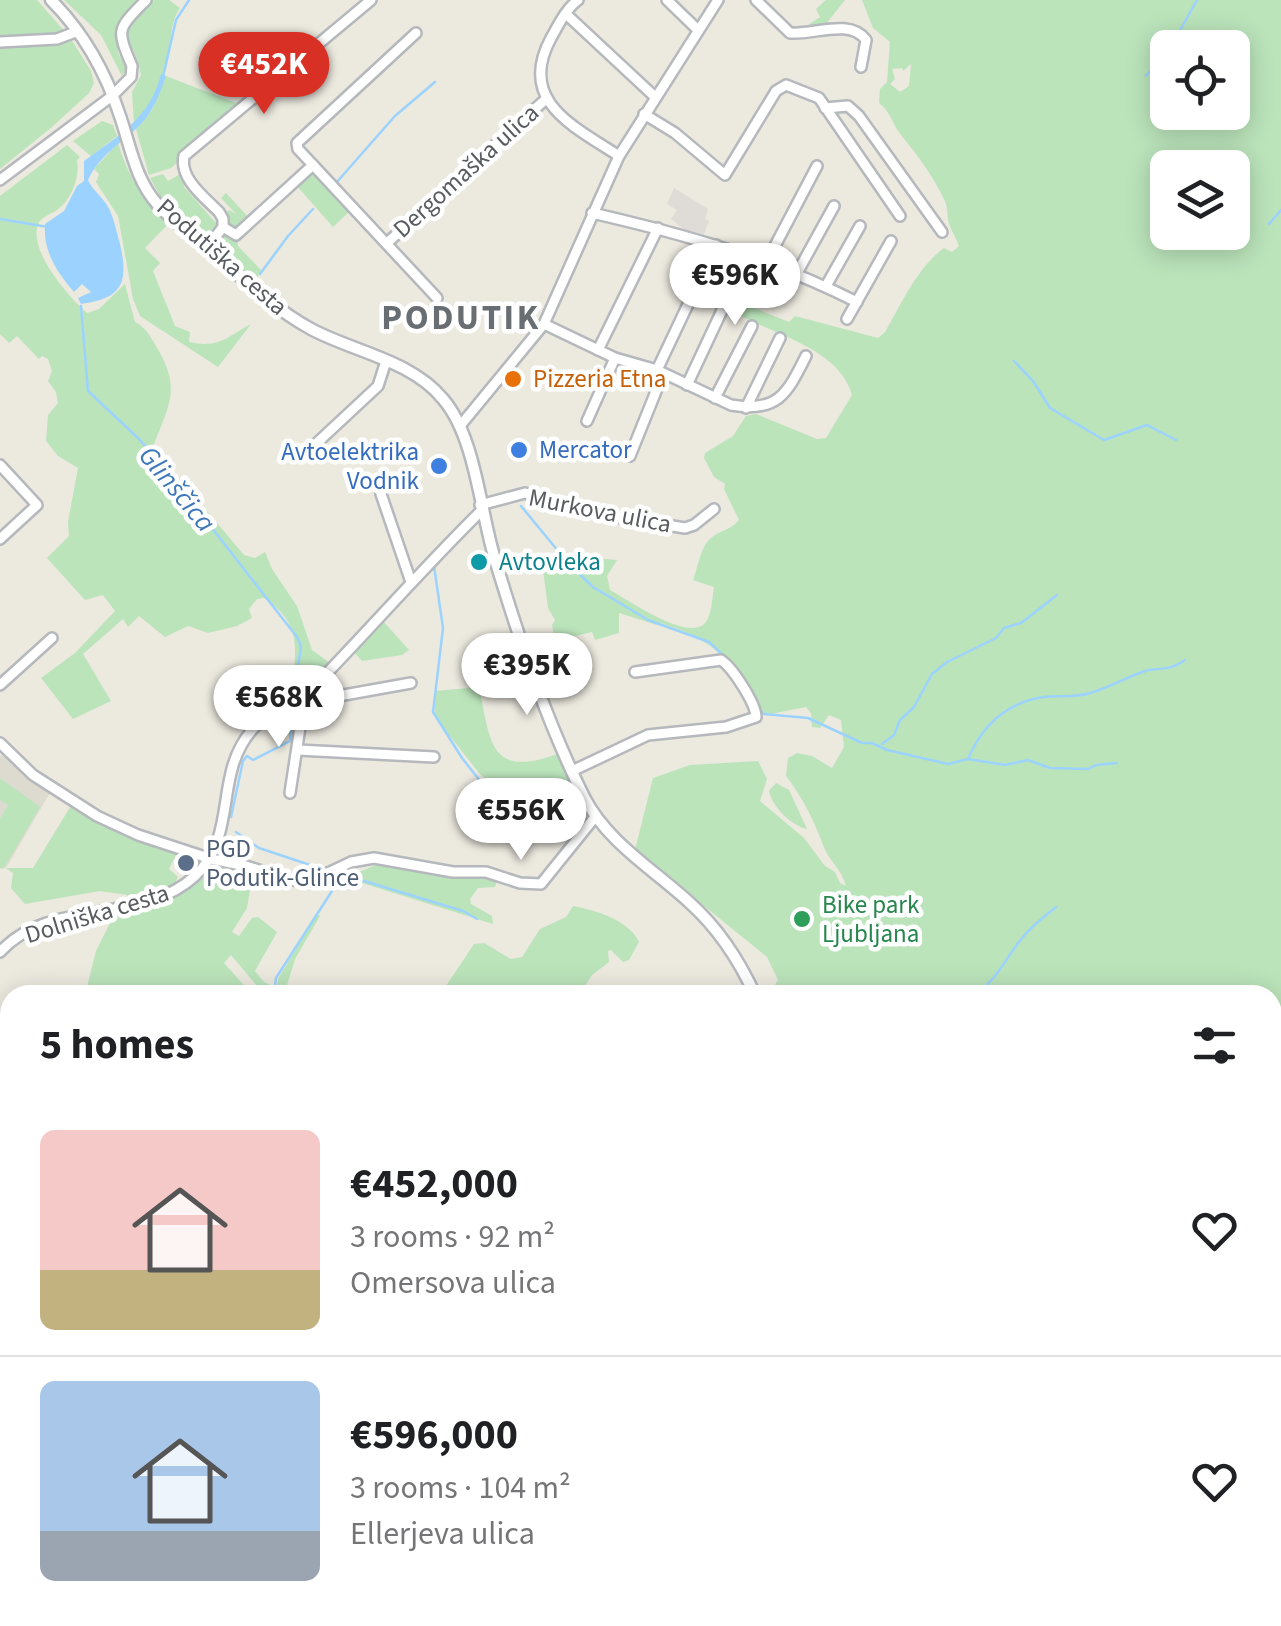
<!DOCTYPE html>
<html lang="en">
<head>
<meta charset="utf-8">
<style>
	:root { --surface:#fff; --page:#f6f6f6; --text:#202124; --muted:#757577; --line:#e0e0e0; --accent:#d93025 }
	body { margin:0; font-family:"Source Sans 3",sans-serif; background:var(--page); color:var(--text); height:100vh; display:flex; flex-direction:column; font-size:38px; white-space:nowrap }
	* { box-sizing:border-box; margin:0 }
	p { font-size:32px; color:var(--muted) }
	.icon { flex:none; width:55px; height:55px; fill:none; stroke:currentColor; stroke-width:2; stroke-linecap:round; stroke-linejoin:round }
	.map { position:relative; flex:1; overflow:hidden }
	.side { position:absolute; left:0px; top:985px; width:1282px; height:642px; display:flex; flex-direction:column; background:var(--surface); border-radius:30px 30px 0 0; box-shadow:0 5px 25px #0003 }
	.side>* { flex:none }
	.fabs { position:absolute; left:1150px; top:30px; display:grid; gap:20px }
	.fabs a { display:grid; place-items:center; width:100px; height:100px; border-radius:15px; background:var(--surface); box-shadow:0 5px 25px #0003; font-size:50px }
	.price { position:absolute; translate:-50% -85px; padding:0 22px; border-radius:35px; background:#fff; color:#222; font-size:32px; line-height:65px; filter:drop-shadow(0 2px 5px #0008) }
	.price::after { content:''; position:absolute; left:50%; top:60px; width:30px; height:22px; margin-left:-15px; background:inherit; clip-path:polygon(0 0,100% 0,50% 100%) }
	.price.on { background:var(--accent); color:#fff }
	ul { padding:0; list-style:none }
	li { display:flex; align-items:center; gap:30px; height:250px; padding:0 40px }
	li+li { border-top:2px solid var(--line) }
	li span { display:grid; place-items:center; flex:none; width:280px; height:200px; border-radius:15px; color:#555 }
	li>.icon { margin-inline-start:auto }
	span .icon { width:120px; height:120px; fill:#fffc; stroke-width:1 }
	li b { font-size:42px }
	h2 { display:flex; justify-content:space-between; align-items:center; height:120px; padding:0 40px; font-size:42px }
	.map>svg:first-child { display:block }
	.industrial { fill:#dfdcd7 }
	.education { fill:#dddbd0 }
	.green { fill:#bbe4bb; fill-rule:evenodd }
	.water { fill:#9cd3fe }
	.lines { fill:none; stroke-linecap:round; stroke-linejoin:round }
	.stream { stroke:#9cd3fe; stroke-width:2.5 }
	.minor-casing { stroke:#b5b8bc; stroke-width:14 }
	.tertiary-casing { stroke:#b5b8bc; stroke-width:15 }
	.minor { stroke:#fff; stroke-width:9 }
	.tertiary { stroke:#fff; stroke-width:10 }
	.food-dot { fill:#e8710a; stroke:#fff; stroke-width:4 }
	.shop-dot { fill:#3f7fe0; stroke:#fff; stroke-width:4 }
	.culture-dot { fill:#0f9aa8; stroke:#fff; stroke-width:4 }
	.service-dot { fill:#5c6f8a; stroke:#fff; stroke-width:4 }
	.leisure-dot { fill:#2e9e5b; stroke:#fff; stroke-width:4 }
	.labels { text-anchor:middle; dominant-baseline:central; stroke-width:9; stroke-linejoin:round; paint-order:stroke }
	.street-label { font-size:25px; fill:#585c60; stroke:#fff }
	.food-label { font-size:25px; fill:#c56008; stroke:#fff; text-anchor:start }
	.shop-label { font-size:25px; fill:#366cbe; stroke:#fff; text-anchor:start }
	.culture-label { font-size:25px; fill:#0d838f; stroke:#fff; text-anchor:start }
	.service-label { font-size:25px; fill:#4e5e75; stroke:#fff; text-anchor:start }
	.leisure-label { font-size:25px; fill:#27864d; stroke:#fff; text-anchor:start }
	.water-label { font-size:28px; font-style:italic; fill:#3e78b8; stroke:#fff }
	.district-label { font-size:35px; font-weight:bold; letter-spacing:2.5px; fill:#696e72; stroke:#fff }
</style>
</head>
<body>
<div class="map">
<svg width="1281" height="1626" viewBox="0 0 1281 1626">
	<rect width="100%" height="100%" fill="#ece9df"/>
	<path class="industrial" d="M674,188L708,209L705,219L709,221L704,234L685,230L671,219L677,210L667,204Z"/>
	<path class="education" d="M0,755L12,760L51,791L6,868L0,869Z"/>
	<g class="green">
		<path d="M0,0H37L66,33L59,42L71,39L91,71L94,83L89,93L52,127L0,169Z"/>
		<path d="M64,0H142L116,32L118,53L126,68L122,76L101,35Z"/>
		<path d="M154,0H169L180,8C171,21 172,34 169,49C164,76 155,105 134,124L132,92L141,75C133,28 108,45 154,0Z"/>
		<path d="M365,0L171,168L149,175L136,129L152,110L166,76L236,103Z"/>
		<path d="M826,0H845L822,29L799,31L820,17L816,9Z"/>
		<path d="M862,0H1281V1545L1273,1554L1272,995H769L778,980L767,957L635,850L653,778L690,765L758,761L767,779L760,801L804,838L825,866L835,872L840,883L846,886C841,868 828,860 823,845C815,822 801,795 786,776L788,758L797,753L812,756L832,768L844,747L841,720L829,715L820,728L812,727L811,713L806,707L766,715C750,700 744,678 730,663C711,642 687,632 661,623L657,625L619,613V633L595,640L592,632L555,641L552,625L555,620L548,608L542,562L565,556L585,573L594,558L617,560L607,576L610,590C628,600 684,639 703,625C712,618 712,598 714,587L693,580C698,568 700,548 710,539C719,530 730,531 739,520L724,489L725,484L714,477L704,458L705,453L733,436L746,416L756,414L817,439L826,438L852,395C840,350 777,335 739,315L744,304L789,322L795,316L878,338L885,332C902,303 916,269 944,248L952,252L959,246C956,238 952,232 949,224C947,217 948,209 945,201C933,176 919,157 901,135C892,124 891,112 879,103L880,89L887,82L890,42L873,28ZM1168,48H1232V112H1168ZM911,64L909,86L900,92L890,84L895,79L892,69L902,68L903,71ZM1168,168H1232V232H1168Z"/>
		<path d="M102,121L113,125L117,136L91,156L73,141Z"/>
		<path d="M118,143C127,175 144,201 169,223L145,248L160,263L153,271L175,326L190,332L189,342C221,349 229,335 251,324L218,367L140,316L133,299L118,216L96,182L99,174L94,169Z"/>
		<path d="M67,145L80,157L77,160C80,177 72,199 57,210C51,214 41,217 38,224C28,251 69,297 87,313L99,309L125,284L135,322C146,328 150,336 156,346C182,389 169,404 153,447L244,555L255,558L265,552L272,569L297,606L312,650L330,663L318,673L314,670L305,674L295,702L291,699C293,658 308,627 264,598L257,599L249,609L252,618L237,626L208,633L188,626L165,637L139,616L128,627L123,619L83,654L111,701L73,719L41,678L75,653L115,611L103,595L85,600L47,558L69,536L68,522L78,468L58,456L46,441L48,415L58,403L56,392L48,381L52,371L48,359L42,356L39,359L17,336L9,343L0,334V196Z"/>
		<path d="M182,173L184,187L215,222L219,218L220,225L211,235L164,203L150,178L163,174L168,181Z"/>
		<path d="M307,173H319L352,209L333,227L296,185Z"/>
		<path d="M226,193L250,219L235,232L226,226L224,214L229,210L236,214L221,198Z"/>
		<path d="M225,234L238,240V246L261,270L255,281C238,269 212,256 225,234Z"/>
		<path d="M383,621L409,650L402,655L362,661L354,652Z"/>
		<path d="M479,687C491,745 490,779 560,753L579,797L575,800L577,805L526,815L479,773L445,730L435,715V691Z"/>
		<path d="M0,778L40,807L4,868H0V819L8,805L0,800Z"/>
		<path d="M776,783L789,790L807,829C792,826 772,807 769,791Z"/>
		<path d="M72,804L178,851L169,869L178,877L176,881L180,885L128,904L127,895L100,891L25,904L11,888L13,873L6,868H33Z"/>
		<path d="M387,862L497,880L495,887L478,888L470,899L471,904L492,916L493,924L346,878L349,873C368,872 371,864 387,862Z"/>
		<path d="M220,864L253,872L247,908L232,932L239,936L252,918L258,917L277,932L255,971L264,982L273,986L272,995H85L96,951L114,915L151,904L211,865ZM231,955L258,987L252,994L224,963Z"/>
		<path d="M573,906C595,910 629,920 639,942L629,960L623,962L611,950L608,951L609,962L592,975L579,995H440L474,944L484,943L511,959L522,957L540,929L566,917Z"/>
		<path d="M317,914L320,916L295,959L284,995H276L278,979Z"/>
		<path d="M84,1618H175L176,1626H85Z"/>
		<path d="M179,1618H275L276,1626H239L236,1622L227,1626H180Z"/>
		<path d="M499,1618H888L887,1626H501Z"/>
		<path d="M892,1618H949V1626H890Z"/>
		<path d="M1089,1618H1149L1152,1623L1154,1618H1181L1179,1626H1104Z"/>
	</g>
	<path class="water" d="M161,74L166,76C160,94 152,114 138,127C119,145 100,155 88,180C92,189 101,196 107,205C114,217 116,230 120,244C129,283 122,299 81,304L78,298L91,292L82,284L74,292C57,272 43,252 45,224L64,211L77,186L84,181V161C118,136 151,117 161,74Z"/>
	<g class="lines">
		<g class="stream">
			<path d="M1170,48L1197,0"/>
			<path d="M1146,76L1168,50"/>
			<path d="M163,77L176,20L189,0"/>
			<path d="M336,183L395,116L435,82"/>
			<path d="M0,219L48,227"/>
			<path d="M1269,224L1281,210"/>
			<path d="M260,274L288,236L313,209"/>
			<path d="M81,306L88,391L138,438L166,469L297,637L301,646L293,702"/>
			<path d="M1014,361L1033,381L1050,408L1104,440L1147,425L1176,440"/>
			<path d="M521,506L568,563L593,587L648,620L709,642L729,661"/>
			<path d="M434,566L443,628L433,712L462,758L506,814C533,826 552,812 580,810"/>
			<path d="M760,710L764,714L808,718L862,743H872L887,750L948,764L968,759L1005,765L1028,760L1050,768L1088,769L1096,765L1117,763"/>
			<path d="M882,744L894,735L900,720L914,707L932,674L947,662L996,638L1004,628L1021,623L1057,595"/>
			<path d="M968,759C982,726 1006,703 1043,697C1059,695 1075,698 1090,693C1108,688 1135,673 1149,670C1164,668 1171,670 1185,660"/>
			<path d="M231,817L243,761L247,756L253,760L290,741L292,710"/>
			<path d="M236,832L259,848L325,870"/>
			<path d="M341,874L463,911L477,919"/>
			<path d="M274,995L276,978L341,877L338,873"/>
			<path d="M975,995C995,981 1002,965 1016,946C1027,930 1041,919 1056,907"/>
			<path d="M177,1618L178,1626"/>
		</g>
		<defs>
			<g id="minor">
				<path d="M578,0C566,9 559,24 551,38C517,101 573,126 619,156"/>
				<path d="M667,0L698,30"/>
				<path d="M756,0L790,33C814,35 850,18 866,40L861,67"/>
				<path d="M566,14L654,96"/>
				<path d="M0,42L57,39L78,31"/>
				<path d="M825,108L848,106L859,116L942,232"/>
				<path d="M644,114L675,133L725,175L776,91L786,85L819,98L900,216"/>
				<path d="M313,165L437,298"/>
				<path d="M0,180L112,96L131,77L132,66C116,28 117,30 146,0"/>
				<path d="M592,213C684,234 772,259 857,302"/>
				<path d="M223,227V219L219,212C204,197 179,178 184,156L371,0"/>
				<path d="M387,243L546,99"/>
				<path d="M207,248L223,227L236,235L313,165L298,149L297,143L416,33"/>
				<path d="M767,261L817,166"/>
				<path d="M797,273L834,206"/>
				<path d="M826,286L860,226"/>
				<path d="M847,319L891,241"/>
				<path d="M544,324L615,358L657,370L731,405C778,413 787,394 806,356"/>
				<path d="M598,350L658,228"/>
				<path d="M657,370L716,245"/>
				<path d="M687,385L748,255"/>
				<path d="M715,398L752,326"/>
				<path d="M746,408L780,338"/>
				<path d="M587,421L615,358"/>
				<path d="M460,426L544,324L619,156L718,0"/>
				<path d="M305,454L378,386L386,361"/>
				<path d="M630,456L663,374"/>
				<path d="M0,465L37,505L0,539"/>
				<path d="M381,494L411,582"/>
				<path d="M480,505L525,493L603,515L685,528L694,525L714,509"/>
				<path d="M0,685L52,638"/>
				<path d="M305,702L411,683"/>
				<path d="M0,743L33,775L97,816L138,835L211,859L246,866L291,880L311,881L351,862L374,858L453,872H486L520,883L541,884L595,817"/>
				<path d="M298,750L434,757"/>
				<path d="M572,771L648,735L726,727L756,717C756,704 733,668 721,660L635,672"/>
				<path d="M290,793L304,701"/>
				<path d="M0,952C49,897 141,926 195,876C239,834 213,775 252,730C264,715 289,712 303,698C364,636 420,571 482,510"/>
				<path d="M889,1626L890,1618"/>
			</g>
			<g id="tertiary">
				<path d="M51,0C83,32 106,73 120,116C131,148 135,179 158,205C174,222 193,235 210,250C242,278 273,308 311,329C354,352 411,360 443,399C475,436 480,509 494,556C519,639 546,720 584,797C607,842 653,869 690,903C719,929 739,960 755,995"/>
				<path d="M1272,1564L1281,1552"/>
				<path d="M0,1592L10,1603"/>
				<path d="M27,1618L39,1626"/>
				<path d="M391,1618L400,1626"/>
				<path d="M330,1626L340,1618"/>
				<path d="M462,1626L472,1618"/>
				<path d="M1184,1626L1185,1618"/>
			</g>
		</defs>
		<use href="#minor" class="minor-casing"/>
		<use href="#tertiary" class="tertiary-casing"/>
		<use href="#minor" class="minor"/>
		<use href="#tertiary" class="tertiary"/>
	</g>
	<circle class="food-dot" cx="513" cy="379" r="10"/>
	<g class="shop-dot">
		<circle cx="519" cy="450" r="10"/>
		<circle cx="439" cy="466" r="10"/>
	</g>
	<circle class="culture-dot" cx="479" cy="562" r="10"/>
	<circle class="service-dot" cx="186" cy="863" r="10"/>
	<circle class="leisure-dot" cx="802" cy="919" r="10"/>
	<g class="labels">
		<g class="street-label">
			<text transform="translate(466 171) rotate(-42)">Dergomaška ulica</text>
			<text transform="translate(222 257) rotate(41)">Podutiška cesta</text>
			<text transform="translate(600 511) rotate(11)">Murkova ulica</text>
			<text transform="translate(97 914) rotate(-17)">Dolniška cesta</text>
		</g>
		<g class="food-label">
			<text x="533" y="379">Pizzeria Etna</text>
		</g>
		<g class="shop-label">
			<text x="539" y="450">Mercator</text>
			<text x="419" y="452" text-anchor="end">Avtoelektrika<tspan x="419" dy="29">Vodnik</tspan></text>
		</g>
		<g class="culture-label">
			<text x="499" y="562">Avtovleka</text>
		</g>
		<g class="service-label">
			<text x="206" y="849">PGD<tspan x="206" dy="29">Podutik-Glince</tspan></text>
		</g>
		<g class="leisure-label">
			<text x="822" y="905">Bike park<tspan x="822" dy="29">Ljubljana</tspan></text>
		</g>
		<g class="water-label">
			<text transform="translate(177 489) rotate(50)">Glinščica</text>
		</g>
		<g class="district-label">
			<text x="461" y="318">PODUTIK</text>
		</g>
	</g>
</svg>
<div class="fabs">
<a><svg class="icon" aria-label="locate" viewBox="0 0 24 24"><circle cx="12" cy="12" r="6"/><path d="M12 2v4M12 18v4M2 12h4M18 12h4"/></svg></a>
<a><svg class="icon" aria-label="layers" viewBox="0 0 24 24"><path d="M12 4l9 5-9 5-9-5zM3 14l9 5 9-5"/></svg></a>
</div>
<b class="price on" style="left:264px;top:117px">€452K</b>
<b class="price" style="left:735px;top:328px">€596K</b>
<b class="price" style="left:527px;top:718px">€395K</b>
<b class="price" style="left:279px;top:750px">€568K</b>
<b class="price" style="left:521px;top:863px">€556K</b>
<section class="side">
<h2>5 homes<svg class="icon" aria-label="filters" viewBox="0 0 24 24"><path d="M4 7h16M4 17h16"/><circle cx="9" cy="7" r="2"/><circle cx="15" cy="17" r="2"/></svg></h2>
<ul>
<li><span style="background:linear-gradient(#f6c9c9 70%,#c2b280 0)"><svg class="icon" aria-label="home" viewBox="0 0 24 24"><path d="M3 11l9-7 9 7M6 9v11h12V9"/></svg></span><div><b>€452,000</b><p>3 rooms · 92 m²</p><p>Omersova ulica</p></div><svg class="icon" aria-label="heart" viewBox="0 0 24 24"><path d="M12 20l-8-8c-3-5 5-10 8-4 3-6 11-1 8 4z"/></svg></li>
<li><span style="background:linear-gradient(#a9c7e8 75%,#9aa5b1 0)"><svg class="icon" aria-label="home" viewBox="0 0 24 24"><path d="M3 11l9-7 9 7M6 9v11h12V9"/></svg></span><div><b>€596,000</b><p>3 rooms · 104 m²</p><p>Ellerjeva ulica</p></div><svg class="icon" aria-label="heart" viewBox="0 0 24 24"><path d="M12 20l-8-8c-3-5 5-10 8-4 3-6 11-1 8 4z"/></svg></li>
</ul>
</section>
</div>
</body>
</html>
